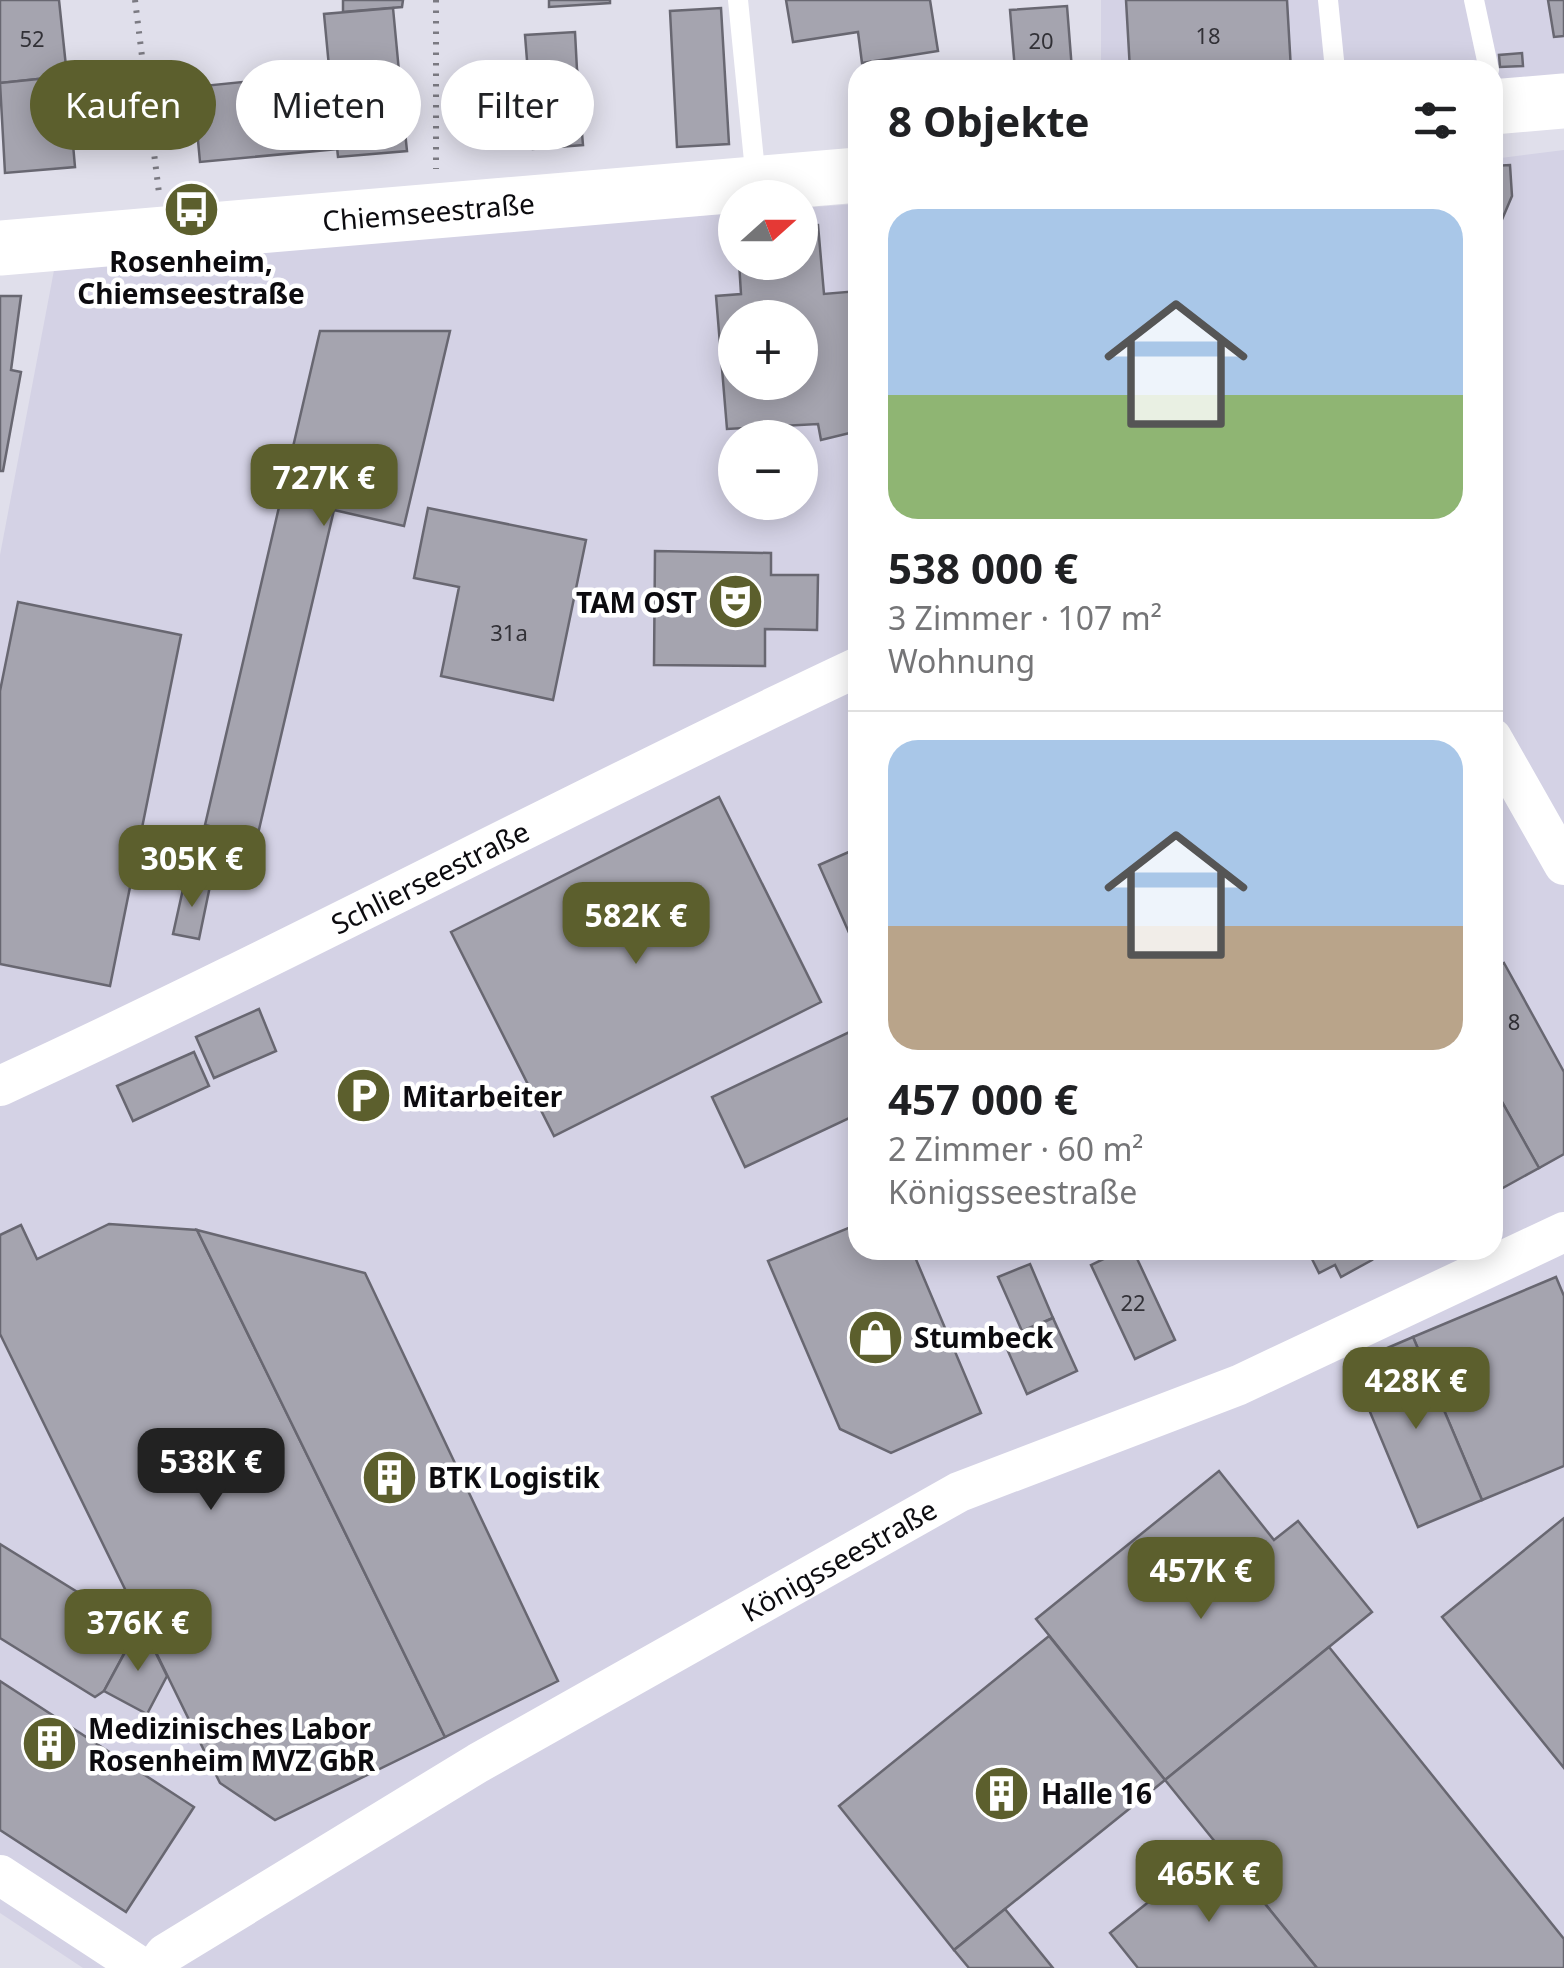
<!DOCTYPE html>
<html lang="de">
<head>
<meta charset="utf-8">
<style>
	:root { --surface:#fff; --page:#f2f2f2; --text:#202124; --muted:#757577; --line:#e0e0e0; --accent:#5c5f2d }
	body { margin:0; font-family:"Noto Sans",sans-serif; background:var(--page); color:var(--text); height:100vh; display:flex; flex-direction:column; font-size:38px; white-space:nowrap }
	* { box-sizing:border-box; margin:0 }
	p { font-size:32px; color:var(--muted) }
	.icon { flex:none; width:55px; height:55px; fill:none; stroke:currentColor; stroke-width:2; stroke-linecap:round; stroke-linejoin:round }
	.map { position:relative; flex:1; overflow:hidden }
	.side { position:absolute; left:848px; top:60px; width:655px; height:1200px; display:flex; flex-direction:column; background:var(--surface); border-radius:30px; box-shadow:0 5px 25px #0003 }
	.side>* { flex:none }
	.top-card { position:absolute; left:30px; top:60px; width:668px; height:90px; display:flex; gap:20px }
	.needle { width:65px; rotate:69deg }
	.controls { position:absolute; left:718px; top:180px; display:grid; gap:20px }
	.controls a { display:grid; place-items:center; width:100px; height:100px; border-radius:50%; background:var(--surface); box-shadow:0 5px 25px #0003; font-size:50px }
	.price { position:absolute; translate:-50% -85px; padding:0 22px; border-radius:20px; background:var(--accent); color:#fff; font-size:32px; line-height:65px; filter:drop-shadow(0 2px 5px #0008) }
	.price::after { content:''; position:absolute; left:50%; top:60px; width:30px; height:22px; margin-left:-15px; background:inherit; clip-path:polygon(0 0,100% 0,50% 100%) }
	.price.selected { background:#222; color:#fff }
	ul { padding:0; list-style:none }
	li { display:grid; align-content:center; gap:20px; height:530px; padding:0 40px }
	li+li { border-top:2px solid var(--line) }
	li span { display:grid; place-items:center; height:310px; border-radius:30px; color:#555 }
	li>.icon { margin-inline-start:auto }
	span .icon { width:180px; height:180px; fill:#fffc; stroke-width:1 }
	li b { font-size:42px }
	h2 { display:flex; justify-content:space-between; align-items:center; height:120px; padding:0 40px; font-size:42px }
	.tag { padding:0 35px; border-radius:45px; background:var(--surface); box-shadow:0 5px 25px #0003; font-size:35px; line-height:90px }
	.tag.selected { background:var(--accent); color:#fff }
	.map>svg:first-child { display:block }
	.built { fill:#d4d2e5; fill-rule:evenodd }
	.building { fill:#a5a4af; stroke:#686771; stroke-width:2.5; fill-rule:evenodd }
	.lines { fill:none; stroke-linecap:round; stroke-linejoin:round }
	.path { stroke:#7b7a82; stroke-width:6; stroke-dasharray:2.5 8; stroke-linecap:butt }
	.service { stroke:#fff; stroke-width:20 }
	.minor { stroke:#fff; stroke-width:40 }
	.secondary { stroke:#fff; stroke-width:55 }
	.labels { text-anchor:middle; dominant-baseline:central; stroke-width:9; stroke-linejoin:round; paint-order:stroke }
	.number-label { font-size:22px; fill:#323137 }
	.street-label { font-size:28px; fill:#0c0b0f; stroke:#fff }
	.poi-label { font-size:28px; font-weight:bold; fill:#0c0b0f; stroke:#fff; text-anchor:start }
</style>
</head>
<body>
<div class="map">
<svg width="1564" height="1968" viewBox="0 0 1564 1968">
	<rect width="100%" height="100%" fill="#e0dfeb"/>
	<g class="built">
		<path d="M1101,0H1564V75L1493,82L1492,70H1101Z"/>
		<path d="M1564,150V1968H83L0,1913V555L55,265L735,213V262H800V208L857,204L858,1250H1492L1493,159ZM735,318H800V382H735ZM735,438H800V502H735Z"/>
	</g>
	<g class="building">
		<path d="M0,0H59L67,76L0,83Z"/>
		<path d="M343,0H403L402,7L343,12Z"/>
		<path d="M549,0H610V3L549,7Z"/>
		<path d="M786,0H930L938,51L862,63L858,32L793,42Z"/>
		<path d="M1126,0H1287L1291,70H1130Z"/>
		<path d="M1548,0H1564V36L1554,37Z"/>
		<path d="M1067,6L1072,70H1015L1010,10Z"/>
		<path d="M393,8L400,82L331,88L324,14Z"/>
		<path d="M721,8L729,144L677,147L670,11Z"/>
		<path d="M575,32L577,70L528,73L525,35Z"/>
		<path d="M1522,53L1523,66L1500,67L1499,55Z"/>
		<path d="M577,70L580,109L531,112L528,73Z"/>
		<path d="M67,76L75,167L5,173L0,83Z"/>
		<path d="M242,82L243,96L331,88L337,149L200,162L193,87Z"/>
		<path d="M400,82L407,151L338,157L331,88Z"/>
		<path d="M580,109L583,145L533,149L531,112Z"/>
		<path d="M1510,165L1512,196L1492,243V166Z"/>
		<path d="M818,225L824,294L858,291V431L821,440L818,424L727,429L716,296L741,294L739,262H800V226ZM735,318H800V382H735Z"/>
		<path d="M0,296H21L11,370L21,372L3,471H0Z"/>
		<path d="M320,331H450L404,526L334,510L257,838L205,825Z"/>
		<path d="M428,508L586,540L553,700L441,676L459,587L414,578Z"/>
		<path d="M655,551L771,553V575H818L817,630L765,629V666L654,665Z"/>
		<path d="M18,602L181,635L110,986L0,964V691Z"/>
		<path d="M719,797L821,1002L554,1136L451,932Z"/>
		<path d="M858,848V953L819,865Z"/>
		<path d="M185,880L210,886L199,939L173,934Z"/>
		<path d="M1504,963L1564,1072V1154L1539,1168L1492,1084V970Z"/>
		<path d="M259,1009L276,1051L214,1078L196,1037Z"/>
		<path d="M858,1028V1114L745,1167L712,1097Z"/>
		<path d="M194,1052L209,1086L133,1121L117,1086Z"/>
		<path d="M1492,1084L1539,1168L1492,1194Z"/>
		<path d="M109,1224L197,1230L445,1737L275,1820L220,1783L0,1334V1235L21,1225L37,1259Z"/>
		<path d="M858,1224V1250H912L981,1413L891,1453L840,1429L768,1261Z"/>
		<path d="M197,1230L365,1273L558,1681L445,1737Z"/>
		<path d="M1122,1250H1133L1175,1340L1135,1359L1091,1265Z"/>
		<path d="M1315,1250H1367L1372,1260L1341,1277L1335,1265L1319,1273L1309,1253Z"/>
		<path d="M1030,1264L1053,1318L1022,1331L998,1277Z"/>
		<path d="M1556,1277L1564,1296V1466L1482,1500L1413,1337Z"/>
		<path d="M1053,1318L1077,1371L1027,1394L1003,1340Z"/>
		<path d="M1413,1337L1482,1500L1418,1527L1350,1364Z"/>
		<path d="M1219,1471L1274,1540L1298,1521L1372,1612L1165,1780L1036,1619Z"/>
		<path d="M1564,1518V1768L1442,1617Z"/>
		<path d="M0,1544L137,1629L104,1691L95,1697L0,1638Z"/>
		<path d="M141,1623L167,1676L147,1714L104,1691Z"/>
		<path d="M1049,1636L1165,1780L954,1950L839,1806Z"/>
		<path d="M1329,1647L1564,1939V1968H1317L1165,1780Z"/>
		<path d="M0,1681L194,1807L126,1912L0,1830Z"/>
		<path d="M1218,1846L1317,1968H1138L1110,1933Z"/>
		<path d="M1005,1909L1053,1968H969L954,1950Z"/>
	</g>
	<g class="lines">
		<g class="path">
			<path d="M135,0L159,193"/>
			<path d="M436,0V169"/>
		</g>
		<g class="service">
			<path d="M738,0L756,181"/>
			<path d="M1328,0L1335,70"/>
			<path d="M1474,0L1489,70"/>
		</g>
		<g class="minor">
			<path d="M1492,738L1564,865"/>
			<path id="s1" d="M0,1086C289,953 570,802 858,667"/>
			<path d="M0,1875L142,1968"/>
			<path id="s2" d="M155,1968L165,1954L478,1763L959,1492L1239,1385L1564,1232"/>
		</g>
		<g class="secondary">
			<path d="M1492,107L1564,101"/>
			<path id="s3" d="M0,248L858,175"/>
		</g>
	</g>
	<defs>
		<symbol id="bus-disc" viewBox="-11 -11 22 22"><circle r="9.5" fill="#5c5f2d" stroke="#fff"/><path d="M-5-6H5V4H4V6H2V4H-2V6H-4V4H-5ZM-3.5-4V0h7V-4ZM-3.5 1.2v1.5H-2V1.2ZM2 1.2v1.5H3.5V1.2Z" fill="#fff"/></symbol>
		<symbol id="theatre-disc" viewBox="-11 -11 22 22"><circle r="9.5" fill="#5c5f2d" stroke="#fff"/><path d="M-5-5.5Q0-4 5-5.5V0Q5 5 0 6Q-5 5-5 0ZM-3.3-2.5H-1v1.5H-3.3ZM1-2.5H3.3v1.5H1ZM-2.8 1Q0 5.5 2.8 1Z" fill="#fff"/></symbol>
		<symbol id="parking-disc" viewBox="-11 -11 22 22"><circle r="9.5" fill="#5c5f2d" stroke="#fff"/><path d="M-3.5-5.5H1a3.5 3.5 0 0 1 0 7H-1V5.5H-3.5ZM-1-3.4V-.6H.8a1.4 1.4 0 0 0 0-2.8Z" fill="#fff"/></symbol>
		<symbol id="shop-disc" viewBox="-11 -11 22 22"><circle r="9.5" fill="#5c5f2d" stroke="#fff"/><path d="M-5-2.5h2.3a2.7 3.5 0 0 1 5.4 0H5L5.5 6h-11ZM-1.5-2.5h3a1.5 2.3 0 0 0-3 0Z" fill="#fff"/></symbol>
		<symbol id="building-disc" viewBox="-11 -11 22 22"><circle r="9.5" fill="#5c5f2d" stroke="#fff"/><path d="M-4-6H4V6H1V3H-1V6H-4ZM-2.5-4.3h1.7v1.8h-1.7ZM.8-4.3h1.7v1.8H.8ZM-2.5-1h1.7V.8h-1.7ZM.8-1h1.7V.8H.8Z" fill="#fff"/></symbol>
	</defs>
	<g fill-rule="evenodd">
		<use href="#bus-disc" x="160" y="178" width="63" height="63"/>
		<use href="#theatre-disc" x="704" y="570" width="63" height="63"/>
		<use href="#parking-disc" x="332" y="1064" width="63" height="63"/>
		<use href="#shop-disc" x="844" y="1306" width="63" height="63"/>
		<use href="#building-disc" x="358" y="1446" width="63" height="63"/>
		<use href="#building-disc" x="18" y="1712" width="63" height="63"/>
		<use href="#building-disc" x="970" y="1762" width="63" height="63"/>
	</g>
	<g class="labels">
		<g class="number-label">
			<text x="1208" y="35">18</text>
			<text x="32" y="38">52</text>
			<text x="1041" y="40">20</text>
			<text x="509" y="632">31a</text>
			<text x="1514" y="1021">8</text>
			<text x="1133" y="1302">22</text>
		</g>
		<g class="street-label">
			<text stroke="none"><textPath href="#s3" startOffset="430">Chiemseestraße</textPath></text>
			<text stroke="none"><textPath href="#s1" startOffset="478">Schlierseestraße</textPath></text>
			<text stroke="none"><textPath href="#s2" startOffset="798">Königsseestraße</textPath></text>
		</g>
		<g class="poi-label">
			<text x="191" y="261" text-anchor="middle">Rosenheim,<tspan x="191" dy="32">Chiemseestraße</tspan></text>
			<text x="697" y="602" text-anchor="end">TAM OST</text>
			<text x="402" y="1096">Mitarbeiter</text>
			<text x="914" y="1337">Stumbeck</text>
			<text x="428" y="1477">BTK Logistik</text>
			<text x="88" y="1728">Medizinisches Labor<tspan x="88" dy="32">Rosenheim MVZ GbR</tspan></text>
			<text x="1041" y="1793">Halle 16</text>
		</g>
	</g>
</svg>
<div class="controls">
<a><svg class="needle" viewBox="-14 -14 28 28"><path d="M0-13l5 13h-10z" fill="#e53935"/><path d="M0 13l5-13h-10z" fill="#757577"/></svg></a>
<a>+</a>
<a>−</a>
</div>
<b class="price" style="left:324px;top:529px">727K €</b>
<b class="price" style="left:192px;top:910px">305K €</b>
<b class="price" style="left:636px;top:967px">582K €</b>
<b class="price" style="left:1416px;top:1432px">428K €</b>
<b class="price selected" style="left:211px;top:1513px">538K €</b>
<b class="price" style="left:1201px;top:1622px">457K €</b>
<b class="price" style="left:138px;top:1674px">376K €</b>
<b class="price" style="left:1209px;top:1925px">465K €</b>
<div class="top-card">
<a class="tag selected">Kaufen</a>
<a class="tag">Mieten</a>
<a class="tag">Filter</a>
</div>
<section class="side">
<h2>8 Objekte<svg class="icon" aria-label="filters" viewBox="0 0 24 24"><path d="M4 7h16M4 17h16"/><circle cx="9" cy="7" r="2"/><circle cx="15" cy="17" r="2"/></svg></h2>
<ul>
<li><span style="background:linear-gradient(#a9c7e8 60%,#8fb573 0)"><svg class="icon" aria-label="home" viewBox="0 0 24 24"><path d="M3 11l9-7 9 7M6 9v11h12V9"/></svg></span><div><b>538 000 €</b><p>3 Zimmer · 107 m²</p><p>Wohnung</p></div></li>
<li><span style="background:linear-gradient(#a9c7e8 60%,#b9a48a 0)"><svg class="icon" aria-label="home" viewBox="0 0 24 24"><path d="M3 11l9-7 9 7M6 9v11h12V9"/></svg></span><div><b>457 000 €</b><p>2 Zimmer · 60 m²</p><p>Königsseestraße</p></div></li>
</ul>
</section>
</div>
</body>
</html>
